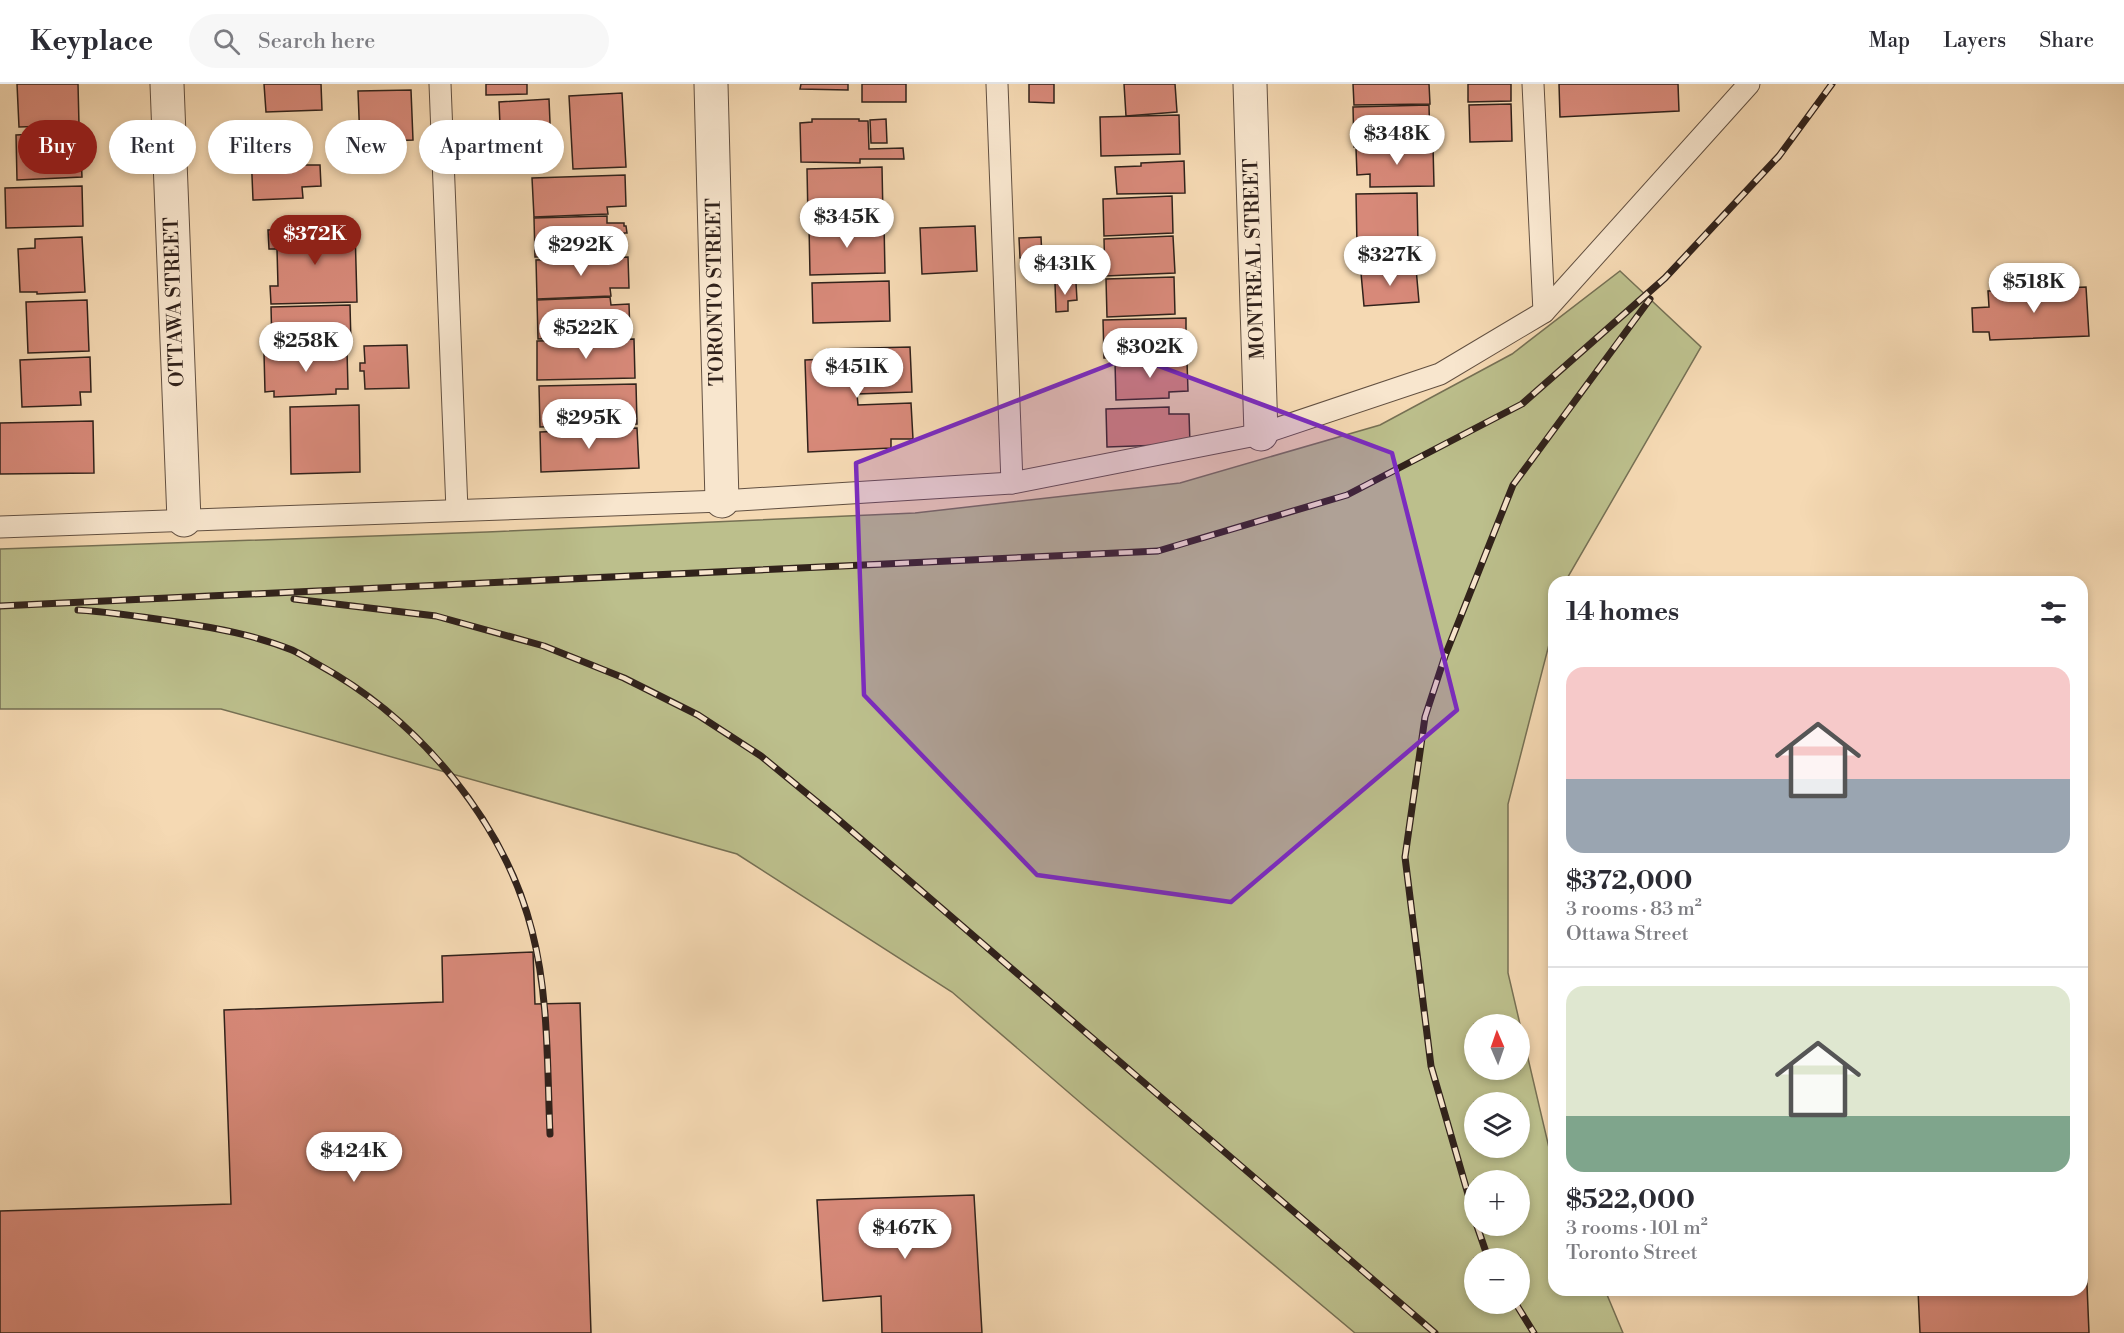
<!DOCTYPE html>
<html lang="en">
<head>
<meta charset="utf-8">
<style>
	:root { --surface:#fff; --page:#f7f7f7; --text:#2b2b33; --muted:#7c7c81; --line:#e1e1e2; --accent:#8f2418 }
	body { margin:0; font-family:"Libre Bodoni",serif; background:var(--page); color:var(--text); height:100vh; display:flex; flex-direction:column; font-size:22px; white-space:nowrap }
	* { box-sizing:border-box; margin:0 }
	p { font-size:20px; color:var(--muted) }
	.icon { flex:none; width:33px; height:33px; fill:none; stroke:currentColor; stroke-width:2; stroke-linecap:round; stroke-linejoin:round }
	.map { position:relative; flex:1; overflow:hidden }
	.side { position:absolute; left:1548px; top:492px; width:540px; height:720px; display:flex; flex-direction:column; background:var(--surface); border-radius:18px; box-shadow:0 3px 9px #0003 }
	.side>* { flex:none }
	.guide { position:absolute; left:18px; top:36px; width:570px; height:54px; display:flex; gap:12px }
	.needle { width:39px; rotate:358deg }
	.controls { position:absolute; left:1464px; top:930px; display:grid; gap:12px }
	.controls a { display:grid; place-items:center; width:66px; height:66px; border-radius:50%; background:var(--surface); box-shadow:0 3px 9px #0003; font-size:30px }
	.price { position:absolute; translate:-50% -51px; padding:0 14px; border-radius:21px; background:#fff; color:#222; font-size:20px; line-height:39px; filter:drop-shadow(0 2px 3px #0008) }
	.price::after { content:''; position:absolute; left:50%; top:36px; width:18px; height:14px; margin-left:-9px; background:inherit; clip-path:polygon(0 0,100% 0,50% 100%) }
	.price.on { background:var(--accent); color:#fff }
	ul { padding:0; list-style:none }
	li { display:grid; align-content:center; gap:12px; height:318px; padding:0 18px }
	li+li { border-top:2px solid var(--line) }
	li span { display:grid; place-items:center; height:186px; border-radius:18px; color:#555 }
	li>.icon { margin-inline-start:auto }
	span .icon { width:108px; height:108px; fill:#fffc; stroke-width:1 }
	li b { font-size:26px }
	h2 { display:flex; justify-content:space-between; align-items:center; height:72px; padding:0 18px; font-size:26px }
	.tag { padding:0 21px; border-radius:27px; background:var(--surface); box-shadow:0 3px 9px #0003; font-size:21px; line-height:54px }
	.tag.on { background:var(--accent); color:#fff }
	header { display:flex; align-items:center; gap:36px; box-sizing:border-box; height:84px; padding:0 30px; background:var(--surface); border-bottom:2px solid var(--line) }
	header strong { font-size:28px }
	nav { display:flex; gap:33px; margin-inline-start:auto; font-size:21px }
	.search { width:420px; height:54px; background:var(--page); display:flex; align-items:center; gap:15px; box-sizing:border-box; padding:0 21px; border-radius:33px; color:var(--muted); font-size:22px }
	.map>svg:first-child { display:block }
	.green { fill:#bcbf8c; stroke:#767054; stroke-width:1.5; fill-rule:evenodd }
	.building { fill:#d78979; stroke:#31221b; stroke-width:1.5 }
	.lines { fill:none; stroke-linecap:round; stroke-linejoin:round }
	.lane-casing { stroke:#625041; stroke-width:23 }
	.street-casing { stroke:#625041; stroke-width:35 }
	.lane { stroke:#f8e6ce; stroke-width:21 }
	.street { stroke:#f8e6ce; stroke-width:33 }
	.rail-casing { stroke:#31221b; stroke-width:7 }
	.rail { stroke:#f8e6ce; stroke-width:4.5; stroke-dasharray:14; stroke-linecap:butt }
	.marked { fill:#7b2cbf; fill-opacity:0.2; stroke:#7b2cbf; stroke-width:4.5; stroke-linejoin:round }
	.labels { text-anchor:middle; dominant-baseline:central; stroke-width:5; stroke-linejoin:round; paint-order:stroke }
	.street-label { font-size:20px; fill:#31221b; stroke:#f8e6ce }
</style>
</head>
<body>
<header>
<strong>Keyplace</strong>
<div class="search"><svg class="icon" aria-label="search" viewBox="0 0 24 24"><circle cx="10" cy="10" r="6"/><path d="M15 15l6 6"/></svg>Search here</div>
<nav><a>Map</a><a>Layers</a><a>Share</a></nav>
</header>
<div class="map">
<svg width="2124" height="1249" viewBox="0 0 2124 1249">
	<rect width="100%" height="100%" fill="#f5d9b3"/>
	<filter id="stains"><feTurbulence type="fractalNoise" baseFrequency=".00333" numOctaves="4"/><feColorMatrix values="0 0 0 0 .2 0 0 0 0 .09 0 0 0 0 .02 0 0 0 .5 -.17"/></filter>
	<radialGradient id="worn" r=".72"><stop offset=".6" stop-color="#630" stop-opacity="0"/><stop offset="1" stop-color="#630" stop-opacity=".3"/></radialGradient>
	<path class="green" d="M1620,187L1701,263L1565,498H1554V541L1508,720V889L1554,1085V1206H1605L1623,1249H1355L1089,1026L952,908L737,770L221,625H0V465L487,448L915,429L1180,399L1380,341L1512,270ZM1474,940H1520V986H1474ZM1474,1018H1520V1064H1474ZM1474,1096H1520V1142H1474ZM1474,1174H1520V1220H1474Z"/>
	<g class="building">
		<path d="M17,0H78L79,41L19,43Z"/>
		<path d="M264,0H321L322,26L266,28Z"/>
		<path d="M486,0H527V10L486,11Z"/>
		<path d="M801,0H848V6L800,5Z"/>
		<rect x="862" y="0" width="44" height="18"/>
		<path d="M1029,0H1054V19L1029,18Z"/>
		<path d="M1124,0H1175L1177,28L1126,32Z"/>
		<path d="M1353,0H1429L1430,20L1354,21Z"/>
		<path d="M1468,0H1511V17L1468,18Z"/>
		<path d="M1559,0H1678L1679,27L1560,33Z"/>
		<path d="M411,6L413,56L360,58L358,7Z"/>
		<path d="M622,9L626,83L573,85L569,12Z"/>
		<path d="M549,15L551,62L501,64L499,18Z"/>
		<path d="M1511,20L1512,57L1470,58L1469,21Z"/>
		<path d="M1429,21L1430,62L1354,63L1353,23Z"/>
		<path d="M1179,31L1180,70L1101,72L1100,33Z"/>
		<path d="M812,35H859V37H868L869,65L903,64L904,75H860V79L801,78L800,39L812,38Z"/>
		<path d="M886,35L887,59H871L870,36Z"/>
		<path d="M80,48L82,93L17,96L16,51Z"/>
		<path d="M1433,62L1434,102L1370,103V90L1357,91L1356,64Z"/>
		<path d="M302,66V81H320L321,102L302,103L303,114L253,116L251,68Z"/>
		<path d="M1184,77L1185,109L1117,110L1115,83L1141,82V79Z"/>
		<path d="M882,83L883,133L808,134L807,85Z"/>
		<path d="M625,91L626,122L607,123L608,130L534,133L532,94Z"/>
		<path d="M82,102L83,142L6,144L5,104Z"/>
		<path d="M1417,109L1418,160L1357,162L1356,110Z"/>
		<path d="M1172,112L1173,149L1104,152L1103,115Z"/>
		<path d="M607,132V139H624V142H626L627,149H624L625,170L535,173L534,134Z"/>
		<path d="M884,139L885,189L810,191L809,141Z"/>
		<path d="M975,142L977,187L922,190L920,144Z"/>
		<path d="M355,144L357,218L271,220L270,202H278L277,165H269L268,146Z"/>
		<path d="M1173,152L1175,189L1105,192L1104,155Z"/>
		<path d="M82,153L85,208L37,210V208H20L18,165L35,164V155Z"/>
		<path d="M1041,153L1042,173L1020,174L1019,154Z"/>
		<path d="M628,173L629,204H610L611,212L537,215L536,176Z"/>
		<path d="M1416,184L1419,218L1364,222L1361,189Z"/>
		<path d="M1174,193L1175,230L1107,233L1106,195Z"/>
		<path d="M889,197L890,237L813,239L812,199Z"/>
		<path d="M1055,199H1076L1077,216L1068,217V227L1056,228Z"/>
		<path d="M2086,203L2089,252L1990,256L1989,248H1973L1972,224L1989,223L1988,207Z"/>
		<path d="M610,213L611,221L629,220L630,251L538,255L537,216Z"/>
		<path d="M87,216L89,267L28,269L26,218Z"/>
		<path d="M350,221L351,260L272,262L271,223Z"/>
		<path d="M1186,234V266L1167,267V272L1104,274L1103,236Z"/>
		<path d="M634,255L635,294L537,296V257Z"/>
		<path d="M407,261L409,304L365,305L364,287H360V279H365L364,262Z"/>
		<path d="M910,263L912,308L857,310L858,321L911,319L913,355H891V364L808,368L805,276L828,275V265Z"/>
		<path d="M347,266L348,305H336V310L274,313V307L265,308L264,269Z"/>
		<path d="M90,273L91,308H80L81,321L22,323L20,276Z"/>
		<path d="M1187,277L1188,307L1169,308V314L1116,316L1115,278Z"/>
		<path d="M636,300L637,340L540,343L539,302Z"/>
		<path d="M359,321L360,388L291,390L290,323Z"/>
		<path d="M1169,323V330H1189L1190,360L1107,363L1106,325Z"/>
		<path d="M93,337L94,389L0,390V339Z"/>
		<path d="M637,344L639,384L541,388L540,348Z"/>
		<path d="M533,868L535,920L580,919L591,1249H0V1127L231,1120L224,926L443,918L442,872Z"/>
		<path d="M974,1111L982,1249H882L881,1212L823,1217L817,1116Z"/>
		<path d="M2086,1177L2089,1249H1920L1918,1206H2082V1178Z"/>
	</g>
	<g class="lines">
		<defs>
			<g id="lane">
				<path d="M440,0L457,426"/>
				<path d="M997,0L1012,399"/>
				<path d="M1533,0L1544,228"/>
				<path d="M0,443L722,417L1012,399L1261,350L1440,290L1544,228L1749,0"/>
			</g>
			<g id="street">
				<path d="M167,0L184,436"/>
				<path d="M711,0L722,417"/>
				<path d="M1250,0L1261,350"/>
			</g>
		</defs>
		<use href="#lane" class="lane-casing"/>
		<use href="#street" class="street-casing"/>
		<use href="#lane" class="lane"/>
		<use href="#street" class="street"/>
		<defs>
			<g id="rail">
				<path d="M294,515L436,532L544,562L624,594L698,631L761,672L833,731L1435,1249"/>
				<path d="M0,522L1158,467L1347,411L1522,320L1665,194L1779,72L1832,0"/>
				<path d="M78,526C111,528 144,533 177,538C216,544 255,551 292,566C301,570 310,576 319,581C418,635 504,737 532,847C549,913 547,982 550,1050"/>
				<path d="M1474,1131L1431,982L1405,773L1425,633L1445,572L1513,401L1650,215"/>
				<path d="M1477,1142L1488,1174"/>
				<path d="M1516,1220L1534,1249"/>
			</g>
		</defs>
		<use href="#rail" class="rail-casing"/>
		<use href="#rail" class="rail"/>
	</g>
	<path class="marked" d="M1132,272L1392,369L1457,626L1231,818L1037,791L864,611L856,379Z"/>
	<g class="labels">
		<g class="street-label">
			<text transform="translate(1255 175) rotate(-92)">MONTREAL STREET</text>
			<text transform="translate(716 208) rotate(-91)">TORONTO STREET</text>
			<text transform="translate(175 218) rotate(-92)">OTTAWA STREET</text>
		</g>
	</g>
	<rect width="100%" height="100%" filter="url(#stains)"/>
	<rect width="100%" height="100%" fill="url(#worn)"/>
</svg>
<div class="controls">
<a><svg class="needle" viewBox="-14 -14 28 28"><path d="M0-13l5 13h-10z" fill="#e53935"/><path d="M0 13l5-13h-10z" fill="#7c7c81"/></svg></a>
<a><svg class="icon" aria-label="layers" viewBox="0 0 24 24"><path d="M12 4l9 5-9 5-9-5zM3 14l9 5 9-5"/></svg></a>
<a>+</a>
<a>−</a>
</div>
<b class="price" style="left:1397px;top:82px">$348K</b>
<b class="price" style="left:847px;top:165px">$345K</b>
<b class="price on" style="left:315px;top:182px">$372K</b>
<b class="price" style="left:581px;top:193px">$292K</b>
<b class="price" style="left:1390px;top:203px">$327K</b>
<b class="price" style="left:1065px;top:212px">$431K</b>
<b class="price" style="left:2034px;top:230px">$518K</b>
<b class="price" style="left:586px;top:276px">$522K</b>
<b class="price" style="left:306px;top:289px">$258K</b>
<b class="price" style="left:1150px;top:295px">$302K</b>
<b class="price" style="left:857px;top:315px">$451K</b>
<b class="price" style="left:589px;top:366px">$295K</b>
<b class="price" style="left:354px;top:1099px">$424K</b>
<b class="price" style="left:905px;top:1176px">$467K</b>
<div class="guide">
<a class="tag on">Buy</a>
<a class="tag">Rent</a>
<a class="tag">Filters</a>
<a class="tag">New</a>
<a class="tag">Apartment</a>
</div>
<section class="side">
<h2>14 homes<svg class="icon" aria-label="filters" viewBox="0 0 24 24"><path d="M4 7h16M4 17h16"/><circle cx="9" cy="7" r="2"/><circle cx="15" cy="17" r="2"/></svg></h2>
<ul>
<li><span style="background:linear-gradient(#f6c9c9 60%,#9aa5b1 0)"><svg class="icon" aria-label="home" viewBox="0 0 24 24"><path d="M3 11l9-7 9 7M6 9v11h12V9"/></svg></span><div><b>$372,000</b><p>3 rooms · 83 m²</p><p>Ottawa Street</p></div></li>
<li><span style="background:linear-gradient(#dfe7d0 70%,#7fa58c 0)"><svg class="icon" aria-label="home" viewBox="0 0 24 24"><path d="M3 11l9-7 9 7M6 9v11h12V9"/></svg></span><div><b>$522,000</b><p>3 rooms · 101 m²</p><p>Toronto Street</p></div></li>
</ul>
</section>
</div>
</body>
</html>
